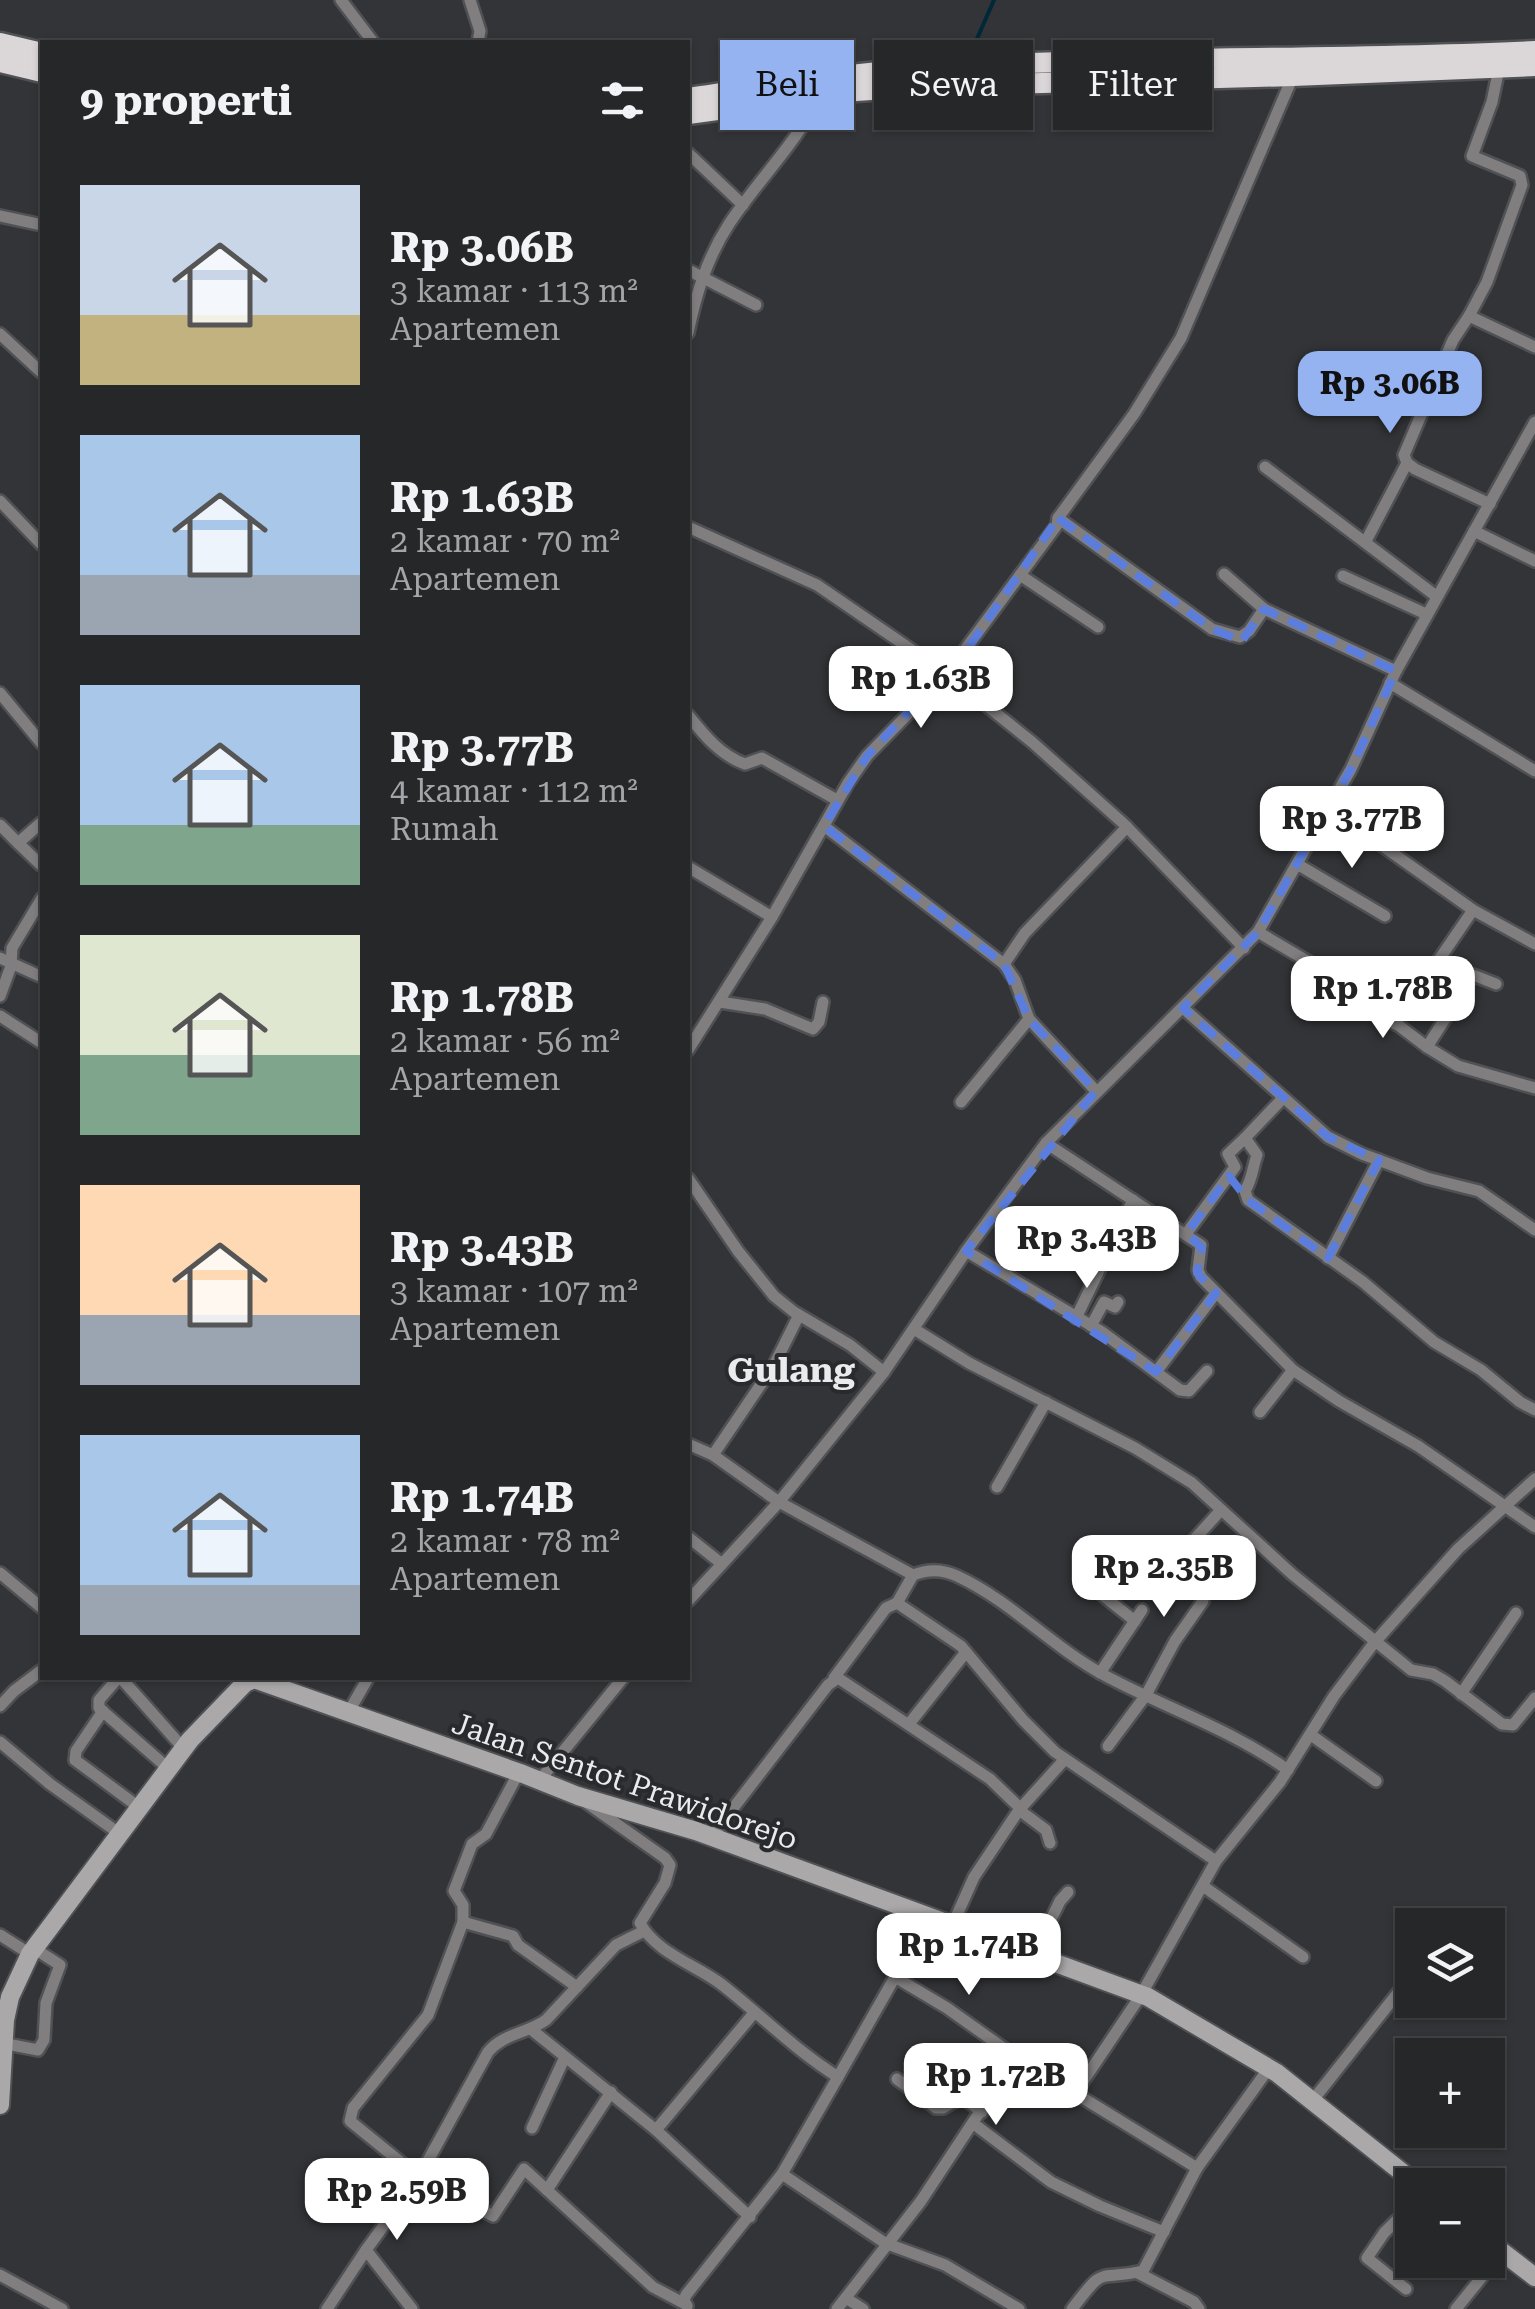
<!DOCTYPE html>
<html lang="id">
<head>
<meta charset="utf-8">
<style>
	:root { --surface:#262729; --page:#2e2f31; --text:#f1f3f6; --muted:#a4a5a8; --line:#424446; --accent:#95b2f1 }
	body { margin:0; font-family:"Roboto Serif",serif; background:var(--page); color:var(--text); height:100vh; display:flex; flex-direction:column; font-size:38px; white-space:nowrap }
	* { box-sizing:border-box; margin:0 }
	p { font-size:32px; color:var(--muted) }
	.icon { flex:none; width:55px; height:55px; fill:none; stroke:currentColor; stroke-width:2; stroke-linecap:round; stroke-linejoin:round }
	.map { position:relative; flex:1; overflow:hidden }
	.details { position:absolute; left:40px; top:40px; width:650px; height:1640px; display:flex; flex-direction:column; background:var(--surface); border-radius:0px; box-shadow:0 2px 8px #0004,0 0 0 2px var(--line) }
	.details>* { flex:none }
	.hud { position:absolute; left:720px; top:40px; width:665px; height:90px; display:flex; gap:20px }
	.fabs { position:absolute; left:1395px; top:1908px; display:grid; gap:20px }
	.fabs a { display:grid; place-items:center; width:110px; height:110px; border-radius:0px; background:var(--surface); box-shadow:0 2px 8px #0004,0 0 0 2px var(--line); font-size:50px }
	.price { position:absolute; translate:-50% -85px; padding:0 22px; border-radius:20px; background:#fff; color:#222; font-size:32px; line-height:65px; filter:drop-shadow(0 2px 5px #0008) }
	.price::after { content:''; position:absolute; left:50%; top:60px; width:30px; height:22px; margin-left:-15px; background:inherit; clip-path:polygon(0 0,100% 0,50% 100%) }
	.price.on { background:var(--accent); color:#111 }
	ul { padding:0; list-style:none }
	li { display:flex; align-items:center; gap:30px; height:250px; padding:0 40px }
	li span { display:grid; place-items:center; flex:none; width:280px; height:200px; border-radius:0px; color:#555 }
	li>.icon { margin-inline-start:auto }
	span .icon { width:120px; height:120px; fill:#fffc; stroke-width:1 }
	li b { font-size:42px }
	h2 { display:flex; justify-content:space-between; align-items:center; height:120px; padding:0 40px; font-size:42px }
	.chip { padding:0 35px; border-radius:0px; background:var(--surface); box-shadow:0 2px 8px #0004,0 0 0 2px var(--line); font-size:35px; line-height:90px }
	.chip.on { background:var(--accent); color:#111 }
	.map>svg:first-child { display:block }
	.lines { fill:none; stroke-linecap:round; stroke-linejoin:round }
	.stream { stroke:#002838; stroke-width:4 }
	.minor-casing { stroke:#505154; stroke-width:16 }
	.secondary-casing { stroke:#505154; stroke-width:22 }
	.trunk-casing { stroke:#505154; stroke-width:25 }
	.minor { stroke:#807e7f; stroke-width:11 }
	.secondary { stroke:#aba8a9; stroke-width:18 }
	.trunk { stroke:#dbd6d8; stroke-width:20 }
	.marked { fill:none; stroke:#5a7dde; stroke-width:8; stroke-dasharray:20 12; stroke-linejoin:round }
	.labels { text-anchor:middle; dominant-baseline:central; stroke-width:8; stroke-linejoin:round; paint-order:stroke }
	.street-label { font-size:30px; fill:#eaebed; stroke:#292a2d }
	.quarter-label { font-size:35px; font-weight:bold; fill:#eaebed; stroke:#292a2d }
</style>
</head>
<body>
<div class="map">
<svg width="1535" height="2309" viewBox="0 0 1535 2309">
	<rect width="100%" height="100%" fill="#333437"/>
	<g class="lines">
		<path class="stream" d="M976,41L994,0"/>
		<defs>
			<g id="minor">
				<path d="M341,0L373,42"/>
				<path d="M470,0L480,31L478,42"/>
				<path d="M1499,68L1492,102L1472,156L1520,176L1522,185L1487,282L1469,316L1535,347"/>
				<path d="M688,153L743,205"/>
				<path d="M0,216L42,225"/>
				<path d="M688,270L756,305"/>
				<path d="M1469,316L1453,340L1404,455L1407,463L1415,469L1490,504"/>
				<path d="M688,333C696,294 707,258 729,224C758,180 796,144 819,97"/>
				<path d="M0,334L42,373"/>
				<path d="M1265,467L1436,596"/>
				<path d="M0,501L42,545"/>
				<path d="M1058,518L1134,414L1181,338L1293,76"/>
				<path d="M688,527L817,585L947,674L867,756L848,783L772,917L688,1050"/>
				<path d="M1474,531L1535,561"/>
				<path d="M1366,541L1407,463"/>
				<path d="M1224,574L1264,609"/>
				<path d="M1020,575L1098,627"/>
				<path d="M1343,576L1426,614"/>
				<path d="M1390,683L1535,771"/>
				<path d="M0,693L42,744"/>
				<path d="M688,715C704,735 720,755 745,764L762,758L837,800"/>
				<path d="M1329,808L1473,910L1535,944"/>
				<path d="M0,825L18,843L42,822"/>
				<path d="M824,826L1004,964L1015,980L1029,1019L1096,1091"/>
				<path d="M18,843L42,866"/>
				<path d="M1297,864L1385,916"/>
				<path d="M688,867L772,917"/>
				<path d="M1258,932L1336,978L1427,1047L1458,1066L1535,1088"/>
				<path d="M1244,948L1124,824L1032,742L947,674L1057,525L1058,518L1212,629L1240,637L1249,631L1264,609L1396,671"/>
				<path d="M0,958L42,977"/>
				<path d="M1004,964L1025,933L1127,827"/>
				<path d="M0,996L11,966L12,948L42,898"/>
				<path d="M720,1002L765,1009L813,1029L819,1022L823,1002"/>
				<path d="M1183,1008L1328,1137L1362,1154L1427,1178L1479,1191L1535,1230"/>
				<path d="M0,1016L42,1043"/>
				<path d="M1395,1024L1473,910"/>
				<path d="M1427,1047L1473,975L1496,984"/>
				<path d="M1283,1098L1245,1138L1257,1155C1252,1169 1253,1177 1245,1191L1248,1200L1363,1282L1434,1342L1481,1370L1520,1402L1535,1410"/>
				<path d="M961,1102L1029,1019"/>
				<path d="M1046,1143L1201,1245L1198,1270L1201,1277L1293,1370L1339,1401L1418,1446L1535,1527"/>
				<path d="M688,1178L738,1251L774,1296L794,1312L850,1345L884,1372"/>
				<path d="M1186,1234L1235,1167L1228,1154L1245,1138"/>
				<path d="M966,1251L1102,1332L1180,1390L1189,1391L1207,1371"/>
				<path d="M1328,1258L1379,1160"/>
				<path d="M1076,1318L1133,1200"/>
				<path d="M1091,1326L1104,1302L1115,1307L1118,1302"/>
				<path d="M914,1329L969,1363L1135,1448L1192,1483L1292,1574L1411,1670L1433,1674L1445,1681L1502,1724L1513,1725L1535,1698"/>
				<path d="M1156,1372L1216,1293"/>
				<path d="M1260,1412L1293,1370"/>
				<path d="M688,1444L713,1455L779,1502L913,1575L897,1603L961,1646L1023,1720L1055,1752L1216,1861"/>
				<path d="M713,1455L774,1365L799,1315"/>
				<path d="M997,1487L1046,1402"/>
				<path d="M688,1537L722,1564"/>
				<path d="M1181,1554L1221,1510"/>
				<path d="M0,1573L42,1608"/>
				<path d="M913,1575C928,1569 942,1569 957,1576C1011,1601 1052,1647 1104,1675C1165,1708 1231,1729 1288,1770"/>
				<path d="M1082,1579L1135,1621"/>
				<path d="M688,1601L779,1502L884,1372L969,1247L1046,1143L1258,932L1351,769L1396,671L1535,422"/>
				<path d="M1100,1673L1142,1610"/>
				<path d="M118,1678L99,1700V1708L169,1769"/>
				<path d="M121,1678L184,1749"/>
				<path d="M834,1678L886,1608L897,1603"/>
				<path d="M1461,1694L1516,1613"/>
				<path d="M0,1706L14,1691L42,1670"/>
				<path d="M103,1711L76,1751L75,1760L140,1808"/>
				<path d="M348,1713L368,1678"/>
				<path d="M909,1724L966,1652"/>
				<path d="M1311,1735L1376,1781"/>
				<path d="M0,1742L50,1784L120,1834"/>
				<path d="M1108,1746L1146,1695L1175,1641L1203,1601L1200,1595L1203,1583L1192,1572L1195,1566"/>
				<path d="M519,1772L486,1834L472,1844L454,1891L463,1905V1922L428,2015L353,2108L350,2121L419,2177L493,2216L524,2169L653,2287L685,2304"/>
				<path d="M539,1781L623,1678"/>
				<path d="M587,1803L665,1858L670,1865L665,1883L640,1923C656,1953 696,1965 721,1984C761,2015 795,2050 838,2077L782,2174L686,2295L684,2300L687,2306"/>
				<path d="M711,1837L828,1685L838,1678L990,1779L1018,1806L1019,1810L974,1877L952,1926"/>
				<path d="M1050,1843L1046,1830L1019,1810L1065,1759"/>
				<path d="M1203,1886L1303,1957"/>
				<path d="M463,1922L513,1936L518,1945L577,1987"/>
				<path d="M0,1935L30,1954"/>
				<path d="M1034,1954L1060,1901L1068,1892"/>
				<path d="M895,1977L947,2008L1016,2057"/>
				<path d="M532,2030L656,2130L750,2217"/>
				<path d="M2,2043L38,2050L44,2040L46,2003L60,1965L35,1949"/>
				<path d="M838,2077L895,1977L934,1920"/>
				<path d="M897,2079L936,2108H943L962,2097L982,2112"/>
				<path d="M1076,2092L1141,1995L1216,1861L1280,1782L1334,1696L1374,1643L1458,1549L1535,1479"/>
				<path d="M1313,2100L1412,1975"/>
				<path d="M974,2124L1051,2182L1100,2206L1164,2232"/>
				<path d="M532,2128L565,2057"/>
				<path d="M656,2130L754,2013"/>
				<path d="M782,2174L885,2243L945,2265L1019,2309"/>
				<path d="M547,2190L611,2092"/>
				<path d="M1138,2273L1194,2302L1199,2309"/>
				<path d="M0,2275L62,2309"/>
				<path d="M1406,2289L1367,2258L1384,2233L1412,2205"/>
				<path d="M846,2298L863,2309"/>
				<path d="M327,2309L366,2250"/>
				<path d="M412,2309L366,2250L419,2177L488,2052C504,2033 526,2034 546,2020L616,1945L644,1931"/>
				<path d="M837,2309L921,2201L1016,2057L1197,2168"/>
				<path d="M1072,2309C1107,2263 1095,2282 1143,2271L1197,2168L1269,2068"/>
				<path d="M1456,2309L1502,2252"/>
			</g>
			<g id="secondary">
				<path d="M0,2105L5,2020L10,1997L30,1954L190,1740L245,1683L254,1679L523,1774L578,1796L696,1831L1148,1997L1277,2073L1418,2185"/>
				<path d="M1488,2241L1535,2277"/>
			</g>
			<g id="trunk">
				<path d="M0,43L42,53"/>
				<path d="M0,62L42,72"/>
				<path d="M688,98C768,86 847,73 928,68C1130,55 1333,61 1535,51"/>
				<path d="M688,114L856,91L931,86L1293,76L1535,66"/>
			</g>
		</defs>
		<use href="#minor" class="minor-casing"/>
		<use href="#secondary" class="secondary-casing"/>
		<use href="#trunk" class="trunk-casing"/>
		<use href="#minor" class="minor"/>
		<use href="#secondary" class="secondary"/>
		<use href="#trunk" class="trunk"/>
	</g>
	<path class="marked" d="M1058,518L1212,629L1242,641L1264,609L1396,671L1351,769L1258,932L1183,1008L1328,1137L1379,1160L1328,1258L1248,1200L1229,1176L1187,1233L1202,1248L1197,1273L1216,1293L1156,1372L966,1251L1096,1091L1029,1019L1004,964L824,826L867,756L968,648Z"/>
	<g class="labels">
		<g class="street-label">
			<text transform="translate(625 1781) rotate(19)">Jalan Sentot Prawidorejo</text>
		</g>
		<g class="quarter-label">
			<text x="791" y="1370">Gulang</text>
		</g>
	</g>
</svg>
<div class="fabs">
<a><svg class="icon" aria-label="layers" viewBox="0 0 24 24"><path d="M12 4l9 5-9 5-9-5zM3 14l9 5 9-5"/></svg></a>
<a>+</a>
<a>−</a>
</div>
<b class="price on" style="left:1390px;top:436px">Rp 3.06B</b>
<b class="price" style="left:921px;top:731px">Rp 1.63B</b>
<b class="price" style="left:1352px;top:871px">Rp 3.77B</b>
<b class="price" style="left:1383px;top:1041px">Rp 1.78B</b>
<b class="price" style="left:1087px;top:1291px">Rp 3.43B</b>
<b class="price" style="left:1164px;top:1620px">Rp 2.35B</b>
<b class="price" style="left:969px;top:1998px">Rp 1.74B</b>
<b class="price" style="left:996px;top:2128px">Rp 1.72B</b>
<b class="price" style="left:397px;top:2243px">Rp 2.59B</b>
<div class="hud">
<a class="chip on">Beli</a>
<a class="chip">Sewa</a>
<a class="chip">Filter</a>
</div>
<section class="details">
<h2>9 properti<svg class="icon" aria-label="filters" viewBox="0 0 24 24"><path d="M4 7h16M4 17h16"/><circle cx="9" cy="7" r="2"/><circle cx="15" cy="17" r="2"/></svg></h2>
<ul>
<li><span style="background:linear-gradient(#c9d6e8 65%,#c2b280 0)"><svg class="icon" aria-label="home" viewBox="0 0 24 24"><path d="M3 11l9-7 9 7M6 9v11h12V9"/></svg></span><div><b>Rp 3.06B</b><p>3 kamar · 113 m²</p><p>Apartemen</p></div></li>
<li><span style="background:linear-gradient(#a9c7e8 70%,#9aa5b1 0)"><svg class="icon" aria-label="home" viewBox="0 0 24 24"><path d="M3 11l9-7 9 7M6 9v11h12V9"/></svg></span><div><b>Rp 1.63B</b><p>2 kamar · 70 m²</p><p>Apartemen</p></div></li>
<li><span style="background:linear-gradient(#a9c7e8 70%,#7fa58c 0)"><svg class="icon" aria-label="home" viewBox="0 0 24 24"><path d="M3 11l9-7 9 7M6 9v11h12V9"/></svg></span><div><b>Rp 3.77B</b><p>4 kamar · 112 m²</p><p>Rumah</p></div></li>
<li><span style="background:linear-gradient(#dfe7d0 60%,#7fa58c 0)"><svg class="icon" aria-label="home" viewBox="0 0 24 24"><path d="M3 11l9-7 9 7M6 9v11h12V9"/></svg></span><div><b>Rp 1.78B</b><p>2 kamar · 56 m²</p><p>Apartemen</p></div></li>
<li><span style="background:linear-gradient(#ffd9b3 65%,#9aa5b1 0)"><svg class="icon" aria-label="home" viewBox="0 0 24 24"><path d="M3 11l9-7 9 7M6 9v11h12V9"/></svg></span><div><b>Rp 3.43B</b><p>3 kamar · 107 m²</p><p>Apartemen</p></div></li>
<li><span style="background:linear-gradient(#a9c7e8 75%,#9aa5b1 0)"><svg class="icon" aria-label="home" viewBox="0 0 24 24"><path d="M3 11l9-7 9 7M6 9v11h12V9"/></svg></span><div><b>Rp 1.74B</b><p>2 kamar · 78 m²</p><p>Apartemen</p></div></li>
</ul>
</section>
</div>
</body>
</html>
